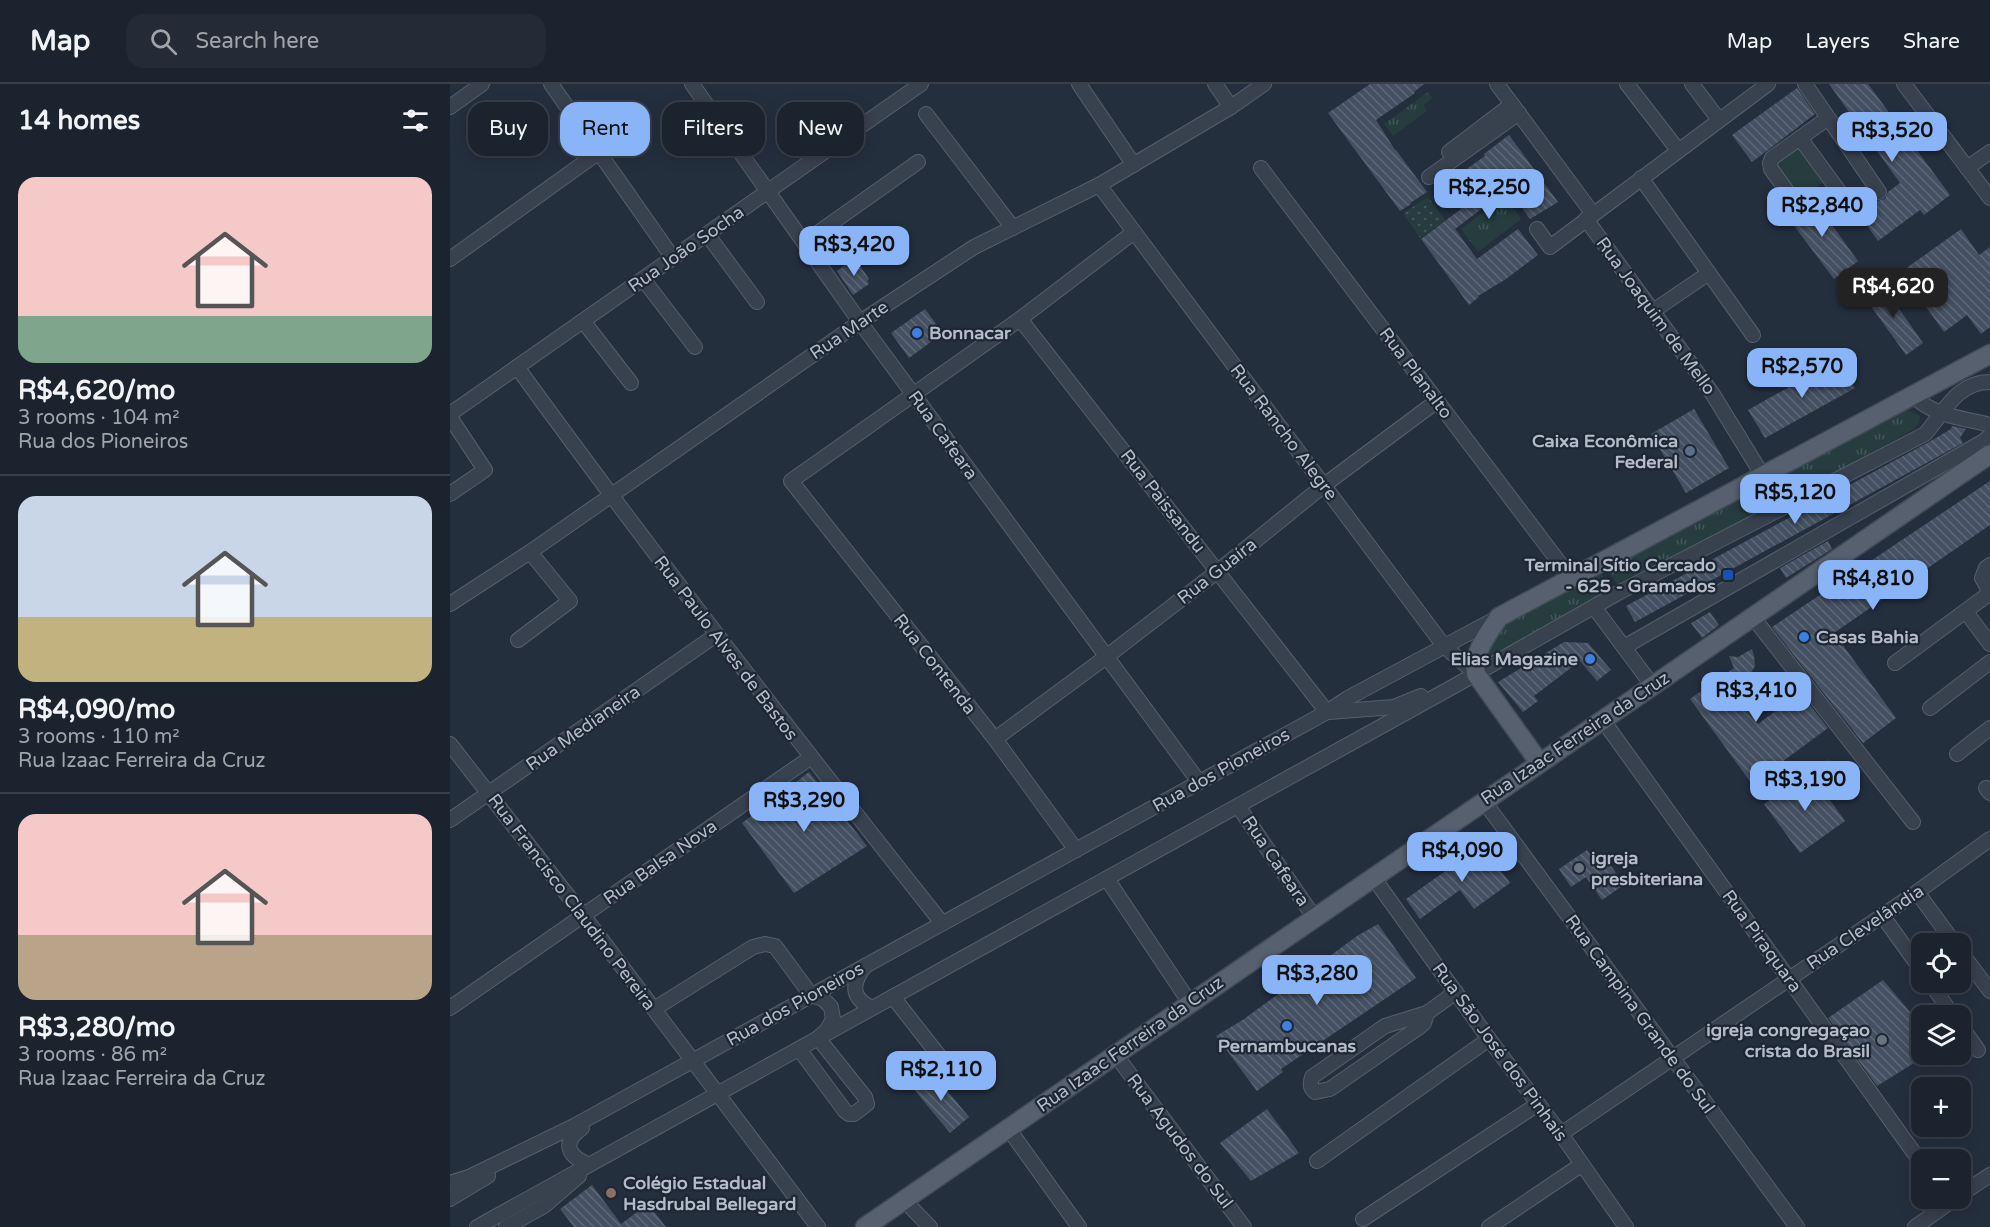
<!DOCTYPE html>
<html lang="en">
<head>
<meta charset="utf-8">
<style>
	:root { --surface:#1b232e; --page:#242b36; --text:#f1f3f6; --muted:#a0a4aa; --line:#39404a; --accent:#8ab4f8 }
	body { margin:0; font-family:"Varela Round",sans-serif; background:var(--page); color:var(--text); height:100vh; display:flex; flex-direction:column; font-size:22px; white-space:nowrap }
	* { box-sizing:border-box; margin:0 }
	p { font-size:20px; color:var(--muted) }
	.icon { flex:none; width:33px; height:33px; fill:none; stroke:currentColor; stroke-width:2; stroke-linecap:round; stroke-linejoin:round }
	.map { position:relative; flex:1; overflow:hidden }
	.sheet { display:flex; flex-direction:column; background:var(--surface); width:450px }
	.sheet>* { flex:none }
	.hud { position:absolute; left:18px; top:18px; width:570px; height:54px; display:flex; gap:12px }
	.tools { position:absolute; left:1461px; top:849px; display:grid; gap:12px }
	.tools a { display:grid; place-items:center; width:60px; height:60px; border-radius:12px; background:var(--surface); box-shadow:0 3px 15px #0003,0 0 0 2px var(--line); font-size:30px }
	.price { position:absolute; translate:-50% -51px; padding:0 14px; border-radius:12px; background:var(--accent); color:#111; font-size:20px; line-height:39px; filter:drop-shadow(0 2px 3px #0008) }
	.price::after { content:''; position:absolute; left:50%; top:36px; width:18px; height:14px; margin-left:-9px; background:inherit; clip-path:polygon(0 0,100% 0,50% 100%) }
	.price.current { background:#222; color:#fff }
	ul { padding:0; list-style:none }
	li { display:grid; align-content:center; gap:12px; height:318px; padding:0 18px }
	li+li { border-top:2px solid var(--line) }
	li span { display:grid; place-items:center; height:186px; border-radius:18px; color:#555 }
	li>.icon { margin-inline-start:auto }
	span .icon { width:108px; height:108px; fill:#fffc; stroke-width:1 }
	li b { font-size:26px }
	h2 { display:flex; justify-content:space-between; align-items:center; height:72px; padding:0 18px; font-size:26px }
	.pill { padding:0 21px; border-radius:18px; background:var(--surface); box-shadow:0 3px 15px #0003,0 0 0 2px var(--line); font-size:21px; line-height:54px }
	.pill.current { background:var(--accent); color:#111 }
	header { display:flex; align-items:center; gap:36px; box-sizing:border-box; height:84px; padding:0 30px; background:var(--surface); border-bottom:2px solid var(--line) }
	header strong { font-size:28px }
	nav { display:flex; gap:33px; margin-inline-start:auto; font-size:21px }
	.search { width:420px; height:54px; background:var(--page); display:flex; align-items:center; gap:15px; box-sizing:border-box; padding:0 21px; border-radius:18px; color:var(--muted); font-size:22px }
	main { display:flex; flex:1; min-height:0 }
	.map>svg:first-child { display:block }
	.grass { fill:url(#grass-tufts) }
	.park { fill:url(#park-dots) }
	.pitch { fill:#263c3f }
	.building { fill:url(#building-back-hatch) }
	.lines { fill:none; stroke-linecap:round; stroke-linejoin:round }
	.minor-casing { stroke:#565f6c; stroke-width:16 }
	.major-casing { stroke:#414a57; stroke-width:21 }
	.minor { stroke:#38414e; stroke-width:14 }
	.major { stroke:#56606e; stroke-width:18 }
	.shop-dot { fill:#3f7fe0; stroke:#1d2633; stroke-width:2 }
	.service-dot { fill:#5c6f8a; stroke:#1d2633; stroke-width:2 }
	.transit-dot { fill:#1a4fb4; stroke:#1d2633; stroke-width:2 }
	.worship-dot { fill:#6b7280; stroke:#1d2633; stroke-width:2 }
	.education-dot { fill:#8d6e63; stroke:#1d2633; stroke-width:2 }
	.labels { text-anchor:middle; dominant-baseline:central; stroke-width:4.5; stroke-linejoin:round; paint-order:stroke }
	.street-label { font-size:18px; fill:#b4bcc9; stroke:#1d2633 }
	.poi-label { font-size:18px; font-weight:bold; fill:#b4bcc9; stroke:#1d2633; text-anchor:start }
</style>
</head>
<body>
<header>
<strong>Map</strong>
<div class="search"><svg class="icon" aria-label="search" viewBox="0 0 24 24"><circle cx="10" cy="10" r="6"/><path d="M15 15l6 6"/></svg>Search here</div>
<nav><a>Map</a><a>Layers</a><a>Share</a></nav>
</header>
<main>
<section class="sheet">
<h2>14 homes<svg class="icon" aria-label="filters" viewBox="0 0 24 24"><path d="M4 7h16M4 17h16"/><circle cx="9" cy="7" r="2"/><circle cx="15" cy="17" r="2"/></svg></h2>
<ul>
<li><span style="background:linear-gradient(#f6c9c9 75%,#7fa58c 0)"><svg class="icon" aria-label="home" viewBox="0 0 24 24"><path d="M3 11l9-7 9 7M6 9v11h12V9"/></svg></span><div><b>R$4,620/mo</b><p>3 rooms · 104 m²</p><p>Rua dos Pioneiros</p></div></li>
<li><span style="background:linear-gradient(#c9d6e8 65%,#c2b280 0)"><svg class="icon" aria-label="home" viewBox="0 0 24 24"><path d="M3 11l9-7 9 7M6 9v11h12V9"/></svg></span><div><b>R$4,090/mo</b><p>3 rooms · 110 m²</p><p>Rua Izaac Ferreira da Cruz</p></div></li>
<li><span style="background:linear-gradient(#f6c9c9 65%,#b9a48a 0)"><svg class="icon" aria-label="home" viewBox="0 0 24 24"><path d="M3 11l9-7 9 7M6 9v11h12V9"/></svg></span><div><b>R$3,280/mo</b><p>3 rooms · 86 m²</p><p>Rua Izaac Ferreira da Cruz</p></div></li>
</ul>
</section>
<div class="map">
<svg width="1540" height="1143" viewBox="0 0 1540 1143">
	<defs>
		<pattern id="grass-tufts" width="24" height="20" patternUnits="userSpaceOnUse" patternTransform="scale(1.5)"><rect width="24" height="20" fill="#263c3f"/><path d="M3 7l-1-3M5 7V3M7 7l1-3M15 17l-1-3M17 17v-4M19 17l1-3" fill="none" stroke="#435659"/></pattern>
		<pattern id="park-dots" width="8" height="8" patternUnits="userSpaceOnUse" patternTransform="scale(1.5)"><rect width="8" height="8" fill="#263c3f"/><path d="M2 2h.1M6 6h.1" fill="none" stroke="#435659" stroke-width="1.8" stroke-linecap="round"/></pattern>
		<pattern id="building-back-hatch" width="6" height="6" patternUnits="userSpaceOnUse" patternTransform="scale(1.5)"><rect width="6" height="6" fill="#455162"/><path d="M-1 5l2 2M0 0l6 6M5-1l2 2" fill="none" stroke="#5d6877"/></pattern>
	</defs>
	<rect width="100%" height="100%" fill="#242f3e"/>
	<g class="grass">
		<path d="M978,8L982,14L974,21L977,27L943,52L934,40Z"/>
		<path d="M1055,112L1071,135L1028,168L1011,145Z"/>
		<path d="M1446,321L1470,332L1469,339L1464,345L1231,473L1217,474L1167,500L1152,478Z"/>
		<path d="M1146,482L1165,510L1029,588L1051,533Z"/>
	</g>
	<path class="park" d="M978,113L995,136L970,154L953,129Z"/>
	<g class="pitch">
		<path d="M1346,61L1373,98L1349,118L1321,80Z"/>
		<path d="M1378,674L1403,708L1387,719L1362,686Z"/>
	</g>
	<g class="building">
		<path d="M920,0H974L964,8L965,9L926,36L945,66H946L977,108L960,119L961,120L950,127L878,29Z"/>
		<path d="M1379,0H1418L1500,111L1474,131L1470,126L1428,157L1409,130L1427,117L1435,115L1438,108L1450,99Z"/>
		<path d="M1347,4L1365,30L1302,78L1282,51Z"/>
		<path d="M1059,51L1108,118L1080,135L1058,105L1005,145L1027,175L1068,145L1088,171L1056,195L1028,212L1029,213L1019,221L971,155L1011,125L994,101L1035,72L1034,70Z"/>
		<path d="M1361,112L1408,177L1384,195L1336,131L1342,126L1351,125L1354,117Z"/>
		<path d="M1511,145L1529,171L1540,163V243L1531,250L1517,231L1494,248L1451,188Z"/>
		<path d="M405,174L419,195L417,197L419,200L403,211L387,187Z"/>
		<path d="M1431,199L1473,259L1456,271L1413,211Z"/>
		<path d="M475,225L493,249L459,274L441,249Z"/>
		<path d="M1389,275L1405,304L1315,354L1298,326Z"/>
		<path d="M1244,325L1279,384L1236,409L1201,350Z"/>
		<path d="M1502,342L1516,345L1510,354L1513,359L1185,538L1176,522L1479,358L1501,345Z"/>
		<path d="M1540,397V441L1384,549L1446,634L1413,659L1322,543Z"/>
		<path d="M1378,457L1382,465L1336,494L1330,484Z"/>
		<path d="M1260,528L1269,541L1252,554L1241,539Z"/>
		<path d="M1114,558L1138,559L1161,586L1147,597L1130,577L1084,612L1088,617L1073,628L1048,598Z"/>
		<path d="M1302,565L1304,572L1305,582L1300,591L1280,601L1308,640L1350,609L1378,644L1302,700L1240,615L1284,584L1279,572L1288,573Z"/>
		<path d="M359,688L417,762L344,809L292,739Z"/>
		<path d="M1360,688L1395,737L1350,769L1314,720Z"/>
		<path d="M1032,761L1060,799L1024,825L1010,806L970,835L956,815Z"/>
		<path d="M1137,766L1150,785L1159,779L1174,801L1152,816L1136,793L1121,803L1109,785Z"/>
		<path d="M928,840L966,894L831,985L833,988L807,1007L766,952L794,935L907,852Z"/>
		<path d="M1433,896L1472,942V974L1427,1002L1378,934Z"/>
		<path d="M481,987L519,1033L500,1049L462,1003Z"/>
		<path d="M817,1025L849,1069L801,1097L770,1059Z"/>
		<path d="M142,1101L171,1140L198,1120L216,1143H124L110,1125Z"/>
	</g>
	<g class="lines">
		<defs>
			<g id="minor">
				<path d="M101,0L223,174"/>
				<path d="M242,0L410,238L749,698"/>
				<path d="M629,0L684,81"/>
				<path d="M765,0L781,23"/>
				<path d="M1047,0L1143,130"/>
				<path d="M1177,0L1228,66"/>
				<path d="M1242,0L1269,36"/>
				<path d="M1355,0L1429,108"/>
				<path d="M1454,0L1540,114"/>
				<path d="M0,23L32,0"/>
				<path d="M476,30L563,144"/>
				<path d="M1350,54L1391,110"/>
				<path d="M999,68L1062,20"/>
				<path d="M811,84L1121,494"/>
				<path d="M1517,84L1540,68"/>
				<path d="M979,93L1069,29"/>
				<path d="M1191,94L1303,251"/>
				<path d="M649,101L994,562L1026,590"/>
				<path d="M1345,118L1321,85L1320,79L1322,74L1378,34"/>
				<path d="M1136,135L1262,309L1313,392"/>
				<path d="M1087,145L1100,163L1318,0"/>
				<path d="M257,150L307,218"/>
				<path d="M355,158L468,78"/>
				<path d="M0,175L149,68"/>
				<path d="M193,195L245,263"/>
				<path d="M1203,227L1259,189"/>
				<path d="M570,235L877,628"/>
				<path d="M133,237L181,299"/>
				<path d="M67,283C204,472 347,656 492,839"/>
				<path d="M1462,311C1485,333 1510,333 1540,341"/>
				<path d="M0,330L471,0"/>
				<path d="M0,333L35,386L0,410"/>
				<path d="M1540,481L1536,484L1532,494L1540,508"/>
				<path d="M0,520L80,468L410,238L524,163L649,101L781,23L814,0"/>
				<path d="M1144,523L1202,601"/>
				<path d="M1516,528L1540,560"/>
				<path d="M1302,532L1463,738"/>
				<path d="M68,556L120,517L80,468"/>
				<path d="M1174,563L1534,357L1540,352"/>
				<path d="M1445,579L1540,509"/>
				<path d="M1480,624L1540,578"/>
				<path d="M879,628L944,623L971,612"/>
				<path d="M1152,635L1472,1080"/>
				<path d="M545,655L656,573L768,487L873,402L987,317"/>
				<path d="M0,660L133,831L368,1143"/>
				<path d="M1507,670L1540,644"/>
				<path d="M1536,704L1540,709"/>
				<path d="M1033,716L1347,1143"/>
				<path d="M788,722L864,833"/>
				<path d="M0,736L266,551"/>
				<path d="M626,766L545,655L341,397L570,235L684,148"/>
				<path d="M923,793L1039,955L1111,1050L1176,1143"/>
				<path d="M657,795L740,919"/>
				<path d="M1467,808L1505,860"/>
				<path d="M1432,831L1472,887"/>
				<path d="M1510,867L1540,907"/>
				<path d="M415,882C401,900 401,914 422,924"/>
				<path d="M1480,898L1503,932"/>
				<path d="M443,913L490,973"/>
				<path d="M0,924L360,674"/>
				<path d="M204,925L303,863L315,860L325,862L361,911L373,915L381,923L383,935L377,946L368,954L415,1013L417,1020L404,1030H399L395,1027L349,965"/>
				<path d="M977,929L974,939L968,944L880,1005L865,1008C860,1004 860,1000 862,993L935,942L977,929L1006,908"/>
				<path d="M1510,941L1528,966"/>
				<path d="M665,970L794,1143"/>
				<path d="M132,1044C111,1059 118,1072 139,1081"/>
				<path d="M558,1044L629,1143"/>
				<path d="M1111,1050L1467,808L1540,755"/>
				<path d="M867,1077L1039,955"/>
				<path d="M0,1099L19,1093L124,1042L877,628L898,614L1047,534"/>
				<path d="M1510,1111L1540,1091"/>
				<path d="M0,1115L38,1092"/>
				<path d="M454,1116L480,1143"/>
				<path d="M913,1135L1088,1020"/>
				<path d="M27,1143L1006,601L1168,509L1475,350C1494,329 1506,298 1540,298"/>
				<path d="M56,1143L94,1122L129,1092"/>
				<path d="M1039,1143L1131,1081"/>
				<path d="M1465,1143L1506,1114"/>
			</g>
			<g id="major">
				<path d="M1089,678L1026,590C1023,568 1037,551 1049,533L1540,270"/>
				<path d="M415,1143L1540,370"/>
			</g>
		</defs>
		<use href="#minor" class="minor-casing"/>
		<use href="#major" class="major-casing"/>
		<use href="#minor" class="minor"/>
		<use href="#major" class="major"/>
	</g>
	<g class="shop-dot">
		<circle cx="467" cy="249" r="6"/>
		<circle cx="1354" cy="553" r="6"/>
		<circle cx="1140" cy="575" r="6"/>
		<circle cx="837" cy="942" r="6"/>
	</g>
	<circle class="service-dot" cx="1240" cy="367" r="6"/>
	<rect class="transit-dot" x="1272" y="485" width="12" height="12" rx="3"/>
	<g class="worship-dot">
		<circle cx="1129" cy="784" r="6"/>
		<circle cx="1432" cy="956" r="6"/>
	</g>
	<circle class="education-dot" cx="161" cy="1109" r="6"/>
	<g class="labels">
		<g class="street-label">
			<text transform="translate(236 165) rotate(-35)">Rua João Socha</text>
			<text transform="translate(1206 232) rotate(54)">Rua Joaquim de Mello</text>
			<text transform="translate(399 246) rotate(-34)">Rua Marte</text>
			<text transform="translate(966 289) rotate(53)">Rua Planalto</text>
			<text transform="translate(834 348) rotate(53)">Rua Rancho Alegre</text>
			<text transform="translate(493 351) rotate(54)">Rua Cafeara</text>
			<text transform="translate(713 417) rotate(52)">Rua Paissandu</text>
			<text transform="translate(767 487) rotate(-38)">Rua Guaíra</text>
			<text transform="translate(276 564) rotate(53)">Rua Paulo Alves de Bastos</text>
			<text transform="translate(485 580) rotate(52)">Rua Contenda</text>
			<text transform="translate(133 644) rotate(-35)">Rua Medianeira</text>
			<text transform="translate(1125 654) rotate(-34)">Rua Izaac Ferreira da Cruz</text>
			<text transform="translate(771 686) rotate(-29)">Rua dos Pioneiros</text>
			<text transform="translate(826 777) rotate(56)">Rua Cafeara</text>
			<text transform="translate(210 778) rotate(-35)">Rua Balsa Nova</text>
			<text transform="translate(122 818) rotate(53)">Rua Francisco Claudino Pereira</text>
			<text transform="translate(1415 843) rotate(-34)">Rua Clevelândia</text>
			<text transform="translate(1312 857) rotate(54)">Rua Piraquara</text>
			<text transform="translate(345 920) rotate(-29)">Rua dos Pioneiros</text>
			<text transform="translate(1190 930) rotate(54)">Rua Campina Grande do Sul</text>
			<text transform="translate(680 960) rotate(-35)">Rua Izaac Ferreira da Cruz</text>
			<text transform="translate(1050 968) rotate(54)">Rua São José dos Pinhais</text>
			<text transform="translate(730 1057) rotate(53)">Rua Agudos do Sul</text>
		</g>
		<g class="poi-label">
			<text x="479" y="249">Bonnacar</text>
			<text x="1228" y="357" text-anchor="end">Caixa Econômica<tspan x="1228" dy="21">Federal</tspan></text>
			<text x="1266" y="481" text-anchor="end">Terminal Sítio Cercado<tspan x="1266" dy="21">- 625 - Gramados</tspan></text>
			<text x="1366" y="553">Casas Bahia</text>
			<text x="1128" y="575" text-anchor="end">Elias Magazine</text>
			<text x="1141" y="774">igreja<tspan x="1141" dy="21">presbiteriana</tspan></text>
			<text x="1420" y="946" text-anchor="end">igreja congregaçao<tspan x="1420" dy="21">crista do Brasil</tspan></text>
			<text x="837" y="962" text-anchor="middle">Pernambucanas</text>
			<text x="173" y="1099">Colégio Estadual<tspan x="173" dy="21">Hasdrubal Bellegard</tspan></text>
		</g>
	</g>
</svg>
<div class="tools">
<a><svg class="icon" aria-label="locate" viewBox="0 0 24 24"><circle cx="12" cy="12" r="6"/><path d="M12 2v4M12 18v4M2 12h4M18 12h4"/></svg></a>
<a><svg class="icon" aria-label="layers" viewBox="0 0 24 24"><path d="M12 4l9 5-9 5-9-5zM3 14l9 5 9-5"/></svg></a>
<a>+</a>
<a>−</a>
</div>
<b class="price" style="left:1442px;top:79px">R$3,520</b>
<b class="price" style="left:1039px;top:136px">R$2,250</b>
<b class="price" style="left:1372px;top:154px">R$2,840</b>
<b class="price" style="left:404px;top:193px">R$3,420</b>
<b class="price current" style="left:1443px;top:235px">R$4,620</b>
<b class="price" style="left:1352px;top:315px">R$2,570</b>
<b class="price" style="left:1345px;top:441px">R$5,120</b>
<b class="price" style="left:1423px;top:527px">R$4,810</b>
<b class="price" style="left:1306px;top:639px">R$3,410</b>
<b class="price" style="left:1355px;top:728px">R$3,190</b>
<b class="price" style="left:354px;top:749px">R$3,290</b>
<b class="price" style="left:1012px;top:799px">R$4,090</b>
<b class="price" style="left:867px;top:922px">R$3,280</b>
<b class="price" style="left:491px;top:1018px">R$2,110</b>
<div class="hud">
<a class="pill">Buy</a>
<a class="pill current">Rent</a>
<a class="pill">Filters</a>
<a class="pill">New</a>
</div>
</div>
</main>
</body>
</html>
